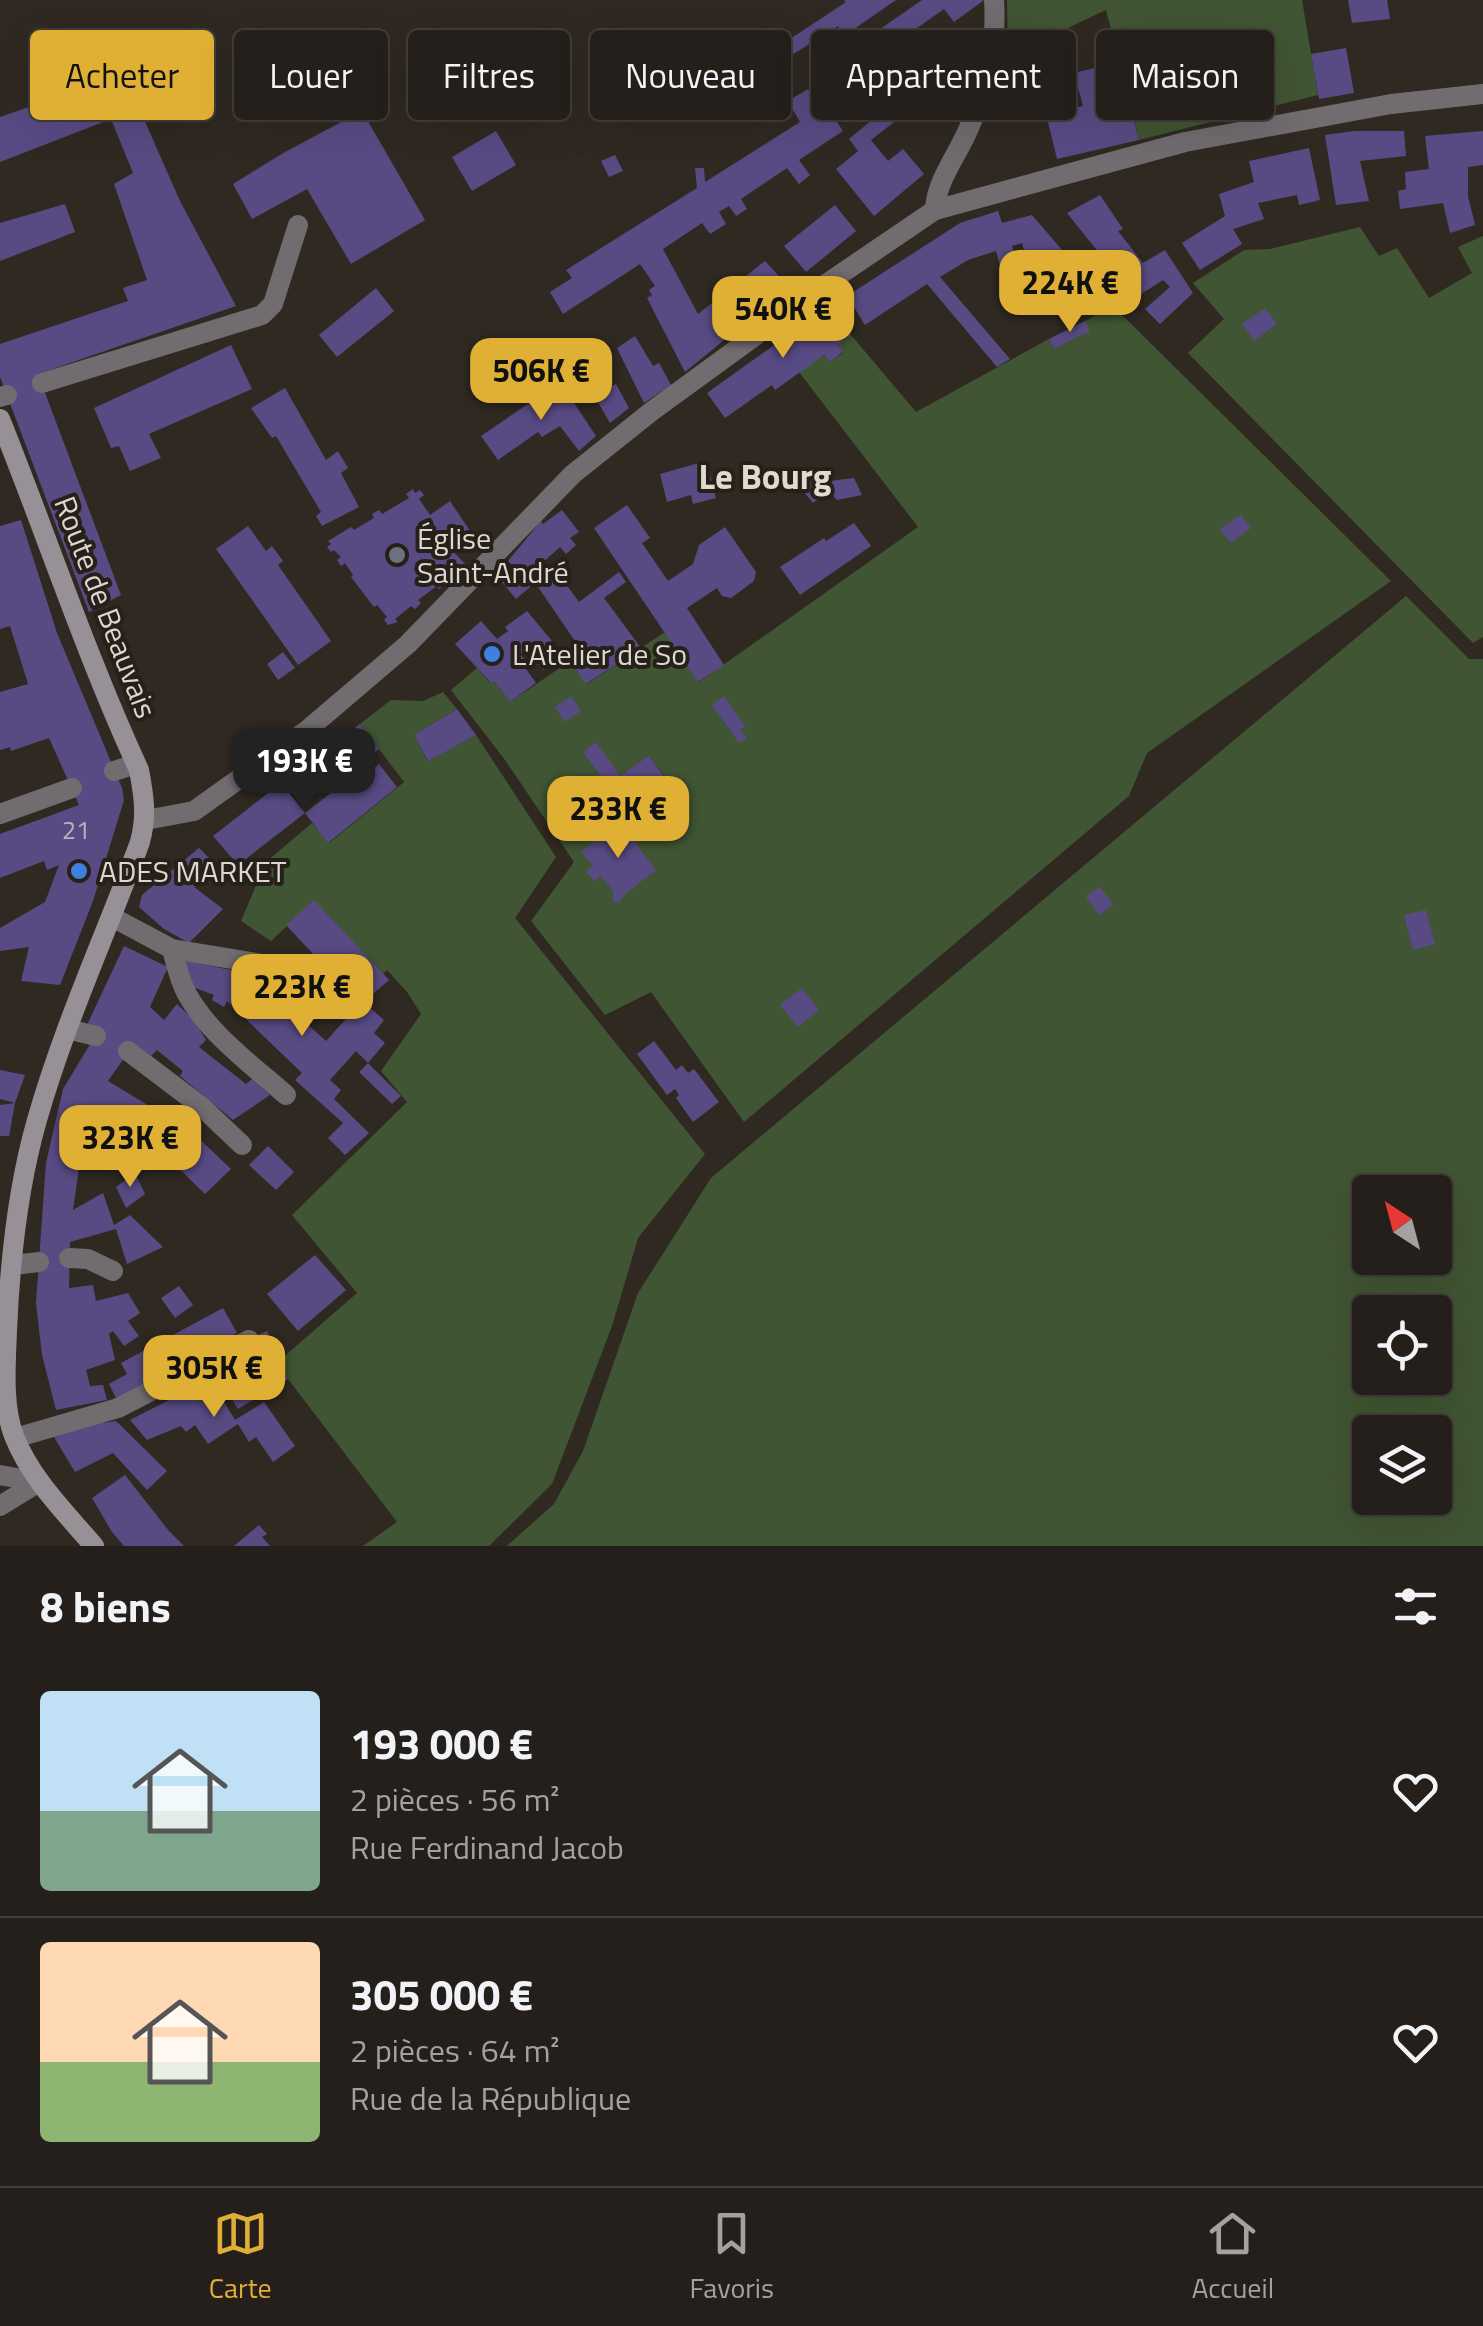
<!DOCTYPE html>
<html lang="fr">
<head>
<meta charset="utf-8">
<style>
	:root { --surface:#241f1a; --page:#302c27; --text:#f1f3f6; --muted:#a3a2a2; --line:#413d39; --accent:#e0b034 }
	body { margin:0; font-family:"Titillium Web",sans-serif; background:var(--page); color:var(--text); height:100vh; display:flex; flex-direction:column; font-size:38px; white-space:nowrap }
	* { box-sizing:border-box; margin:0 }
	p { font-size:32px; color:var(--muted) }
	.icon { flex:none; width:55px; height:55px; fill:none; stroke:currentColor; stroke-width:2; stroke-linecap:round; stroke-linejoin:round }
	.map { position:relative; height:1546px; overflow:hidden }
	.sheet { display:flex; flex-direction:column; background:var(--surface); flex:1 }
	.sheet>* { flex:none }
	.top-card { position:absolute; left:30px; top:30px; width:1425px; height:90px; display:flex; gap:20px }
	.needle { width:65px; rotate:324deg }
	.fabs { position:absolute; left:1352px; top:1175px; display:grid; gap:20px }
	.fabs a { display:grid; place-items:center; width:100px; height:100px; border-radius:10px; background:var(--surface); box-shadow:0 10px 40px #0002,0 0 0 2px var(--line); font-size:50px }
	.price { position:absolute; translate:-50% -85px; padding:0 22px; border-radius:20px; background:var(--accent); color:#111; font-size:32px; line-height:65px; filter:drop-shadow(0 2px 5px #0008) }
	.price::after { content:''; position:absolute; left:50%; top:60px; width:30px; height:22px; margin-left:-15px; background:inherit; clip-path:polygon(0 0,100% 0,50% 100%) }
	.price.selected { background:#222; color:#fff }
	ul { padding:0; list-style:none }
	li { display:flex; align-items:center; gap:30px; height:250px; padding:0 40px }
	li+li { border-top:2px solid var(--line) }
	li span { display:grid; place-items:center; flex:none; width:280px; height:200px; border-radius:10px; color:#555 }
	li>.icon { margin-inline-start:auto }
	span .icon { width:120px; height:120px; fill:#fffc; stroke-width:1 }
	li b { font-size:42px }
	h2 { display:flex; justify-content:space-between; align-items:center; height:120px; padding:0 40px; font-size:42px }
	.tag { padding:0 35px; border-radius:10px; background:var(--surface); box-shadow:0 10px 40px #0002,0 0 0 2px var(--line); font-size:35px; line-height:90px }
	.tag.selected { background:var(--accent); color:#111 }
	.tab-bar { display:flex; justify-content:space-around; align-items:center; height:140px; border-top:2px solid var(--line); background:var(--surface); font-size:28px; color:var(--muted) }
	.tab-bar a { display:grid; justify-items:center; gap:5px }
	.tab-bar .selected { color:var(--accent) }
	.map>svg:first-child { display:block }
	.green { fill:#405533; fill-rule:evenodd }
	.building { fill:#584b84 }
	.lines { fill:none; stroke-linecap:round; stroke-linejoin:round }
	.lane { stroke:#706c70; stroke-width:20 }
	.street { stroke:#706c70; stroke-width:20 }
	.secondary { stroke:#979197; stroke-width:20 }
	.worship-dot { fill:#6b7280; stroke:#272018; stroke-width:4 }
	.shop-dot { fill:#3f7fe0; stroke:#272018; stroke-width:4 }
	.labels { text-anchor:middle; dominant-baseline:central; stroke-width:8; stroke-linejoin:round; paint-order:stroke }
	.number-label { font-size:25px; fill:#bab4be }
	.poi-label { font-size:30px; fill:#dbd7d1; stroke:#272018; text-anchor:start }
	.street-label { font-size:30px; fill:#dbd7d1; stroke:#272018 }
	.quarter-label { font-size:35px; font-weight:bold; fill:#e3dacf; stroke:#272018 }
</style>
</head>
<body>
<div class="map">
<svg width="1483" height="1546" viewBox="0 0 1483 1546">
	<rect width="100%" height="100%" fill="#302922"/>
	<g class="green">
		<path d="M1007,0H1302L1318,95L1139,140L1106,10L1008,56Z"/>
		<path d="M1360,227L1379,256L1397,248L1429,298L1472,273L1458,247L1483,236V637L1473,643L1188,353L1224,319L1193,283L1244,250L1270,249Z"/>
		<path d="M1113,306L1391,581L1147,753L1129,796L744,1122L651,992L605,1015L531,921L574,862L505,760L451,690L477,668L490,683L494,681L510,702L570,661L587,684L665,632L699,682L918,527L799,372L824,355L830,362L843,353L838,345L851,335L916,412L1049,339L1054,349L1089,331L1085,321ZM595,743L620,776L649,755L669,782L628,812L622,805L601,819L587,801L608,786L583,752Z"/>
		<path d="M1406,596L1469,659H1483V1546H507L554,1504L583,1451L638,1293L711,1178ZM1370,1192H1435V1258H1370ZM1370,1312H1435V1378H1370ZM1370,1432H1435V1498H1370Z"/>
		<path d="M443,692L457,709L414,735L427,760L476,735L556,857L515,918L705,1154L638,1238L612,1326L552,1484L489,1546H363L397,1522L288,1379L280,1360L357,1293L292,1215L407,1102L381,1071L421,1014L407,992L387,970L383,974L314,901L271,941L241,921L266,862L312,823L329,843L404,782L360,724L391,700L423,701Z"/>
	</g>
	<g class="building">
		<path d="M844,0H896L844,36L838,26L792,55L784,43L846,2Z"/>
		<path d="M922,0H984L954,22L944,9L849,76L837,59Z"/>
		<path d="M1348,0H1387L1390,19L1352,23Z"/>
		<path d="M485,35L509,37L514,47L496,57Z"/>
		<path d="M1346,48L1354,93L1319,99L1311,54Z"/>
		<path d="M947,51L969,83L924,113L902,81Z"/>
		<path d="M499,62L508,76L494,86L484,72Z"/>
		<path d="M1171,64L1180,90L1167,94L1159,67Z"/>
		<path d="M1099,67L1105,93L1125,87L1139,140L1057,159L1046,114L1083,106L1074,73Z"/>
		<path d="M124,74L180,201L236,306L38,374L121,595L89,612L0,377V344L128,301L123,288L147,280L114,184L133,173L111,119L0,162V117Z"/>
		<path d="M808,89L821,109L826,106L843,131L799,160L810,175L799,184L787,168L741,199L747,209L736,216L729,206L719,212L726,224L710,234L702,223L663,249L698,314L765,261L789,287L685,372L647,298L652,295L649,290L655,286L640,264L563,314L550,292L572,278L566,270L697,188L695,168H704L705,182L800,122L788,101Z"/>
		<path d="M879,94L902,116L871,140L888,161L903,149L924,174L874,216L836,169L858,151L849,139L878,115L865,106Z"/>
		<path d="M362,111L425,220L351,264L307,189L252,219L233,184L285,152Z"/>
		<path d="M496,131L516,165L472,191L452,157Z"/>
		<path d="M1354,131H1404L1406,156L1360,161L1369,201L1336,205L1325,135Z"/>
		<path d="M1483,131V165L1468,167V196L1475,225L1450,233L1443,203L1400,209L1398,191L1406,189L1405,172L1429,169L1425,136Z"/>
		<path d="M1309,148L1320,200L1299,205L1297,195L1258,203L1264,219L1233,229L1242,244L1200,270L1182,243L1225,216L1219,194L1254,182L1249,161Z"/>
		<path d="M615,155L623,171L609,177L601,161Z"/>
		<path d="M1100,195L1123,229L1118,231L1143,263L1165,250L1193,293L1160,324L1145,309L1170,287L1163,280L1135,298L1067,213Z"/>
		<path d="M65,204L75,232L0,261V223Z"/>
		<path d="M835,205L856,231L806,272L784,246Z"/>
		<path d="M998,211L1002,223L1032,215L1094,287L1063,299L1026,257L1022,243L1012,246L1027,291L1008,297L996,251L968,260L940,277L1010,359L997,367L927,284L865,325L847,296L960,223Z"/>
		<path d="M376,288L394,311L337,357L319,335Z"/>
		<path d="M830,305L851,335L838,345L843,352L830,362L824,355L775,390L772,385L725,418L707,393Z"/>
		<path d="M1265,308L1277,324L1254,341L1242,324Z"/>
		<path d="M1085,321L1090,331L1054,349L1049,339Z"/>
		<path d="M635,336L653,366L659,363L671,385L644,403L617,348Z"/>
		<path d="M231,345L252,389L149,434L161,458L130,471L119,446L111,448L94,408Z"/>
		<path d="M560,382L596,436L579,451L560,426L542,437L538,432L498,460L481,436Z"/>
		<path d="M616,384L629,408L610,423L595,397Z"/>
		<path d="M285,388L326,460L338,451L348,468L341,473L359,507L322,526L316,516L321,512L276,436L272,438L251,408Z"/>
		<path d="M706,461L716,498L693,504L691,495L667,502L660,474Z"/>
		<path d="M812,468L822,482L854,478L862,495L837,500L829,491L813,503L795,481Z"/>
		<path d="M413,489L415,493L420,490L424,495L419,499L430,515L450,501L470,531L450,548L467,566L462,570L459,567L444,579L447,582L439,589L437,586L418,600L421,603L415,609L411,606L395,619L398,622L388,625L384,620L387,617L377,605L374,607L351,577L353,575L345,563L341,566L337,560L341,557L334,550L331,552L327,547L331,544L328,541L351,527L354,530L374,518L372,514L379,510L382,514L409,498L406,494Z"/>
		<path d="M627,505L650,538L642,543L668,581L693,564L699,545L725,527L756,572L754,581L731,598L722,596L717,588L687,608L724,665L698,682L594,528Z"/>
		<path d="M562,510L579,532L570,538L576,545L566,554L560,547L525,578L530,587L516,599L501,581L515,568L508,561L541,521L543,524Z"/>
		<path d="M1241,515L1251,528L1231,543L1220,529Z"/>
		<path d="M21,520L57,633L122,788L124,800L93,901L60,985L21,981L29,947L0,951V928L45,902L59,865L47,870L44,861L0,878V834L79,805L49,738L11,751L10,747L0,750V692L28,684L10,626L0,629V526Z"/>
		<path d="M854,523L871,546L800,595L780,567L824,538L826,541Z"/>
		<path d="M248,526L266,551L272,546L283,561L278,565L331,641L298,665L216,549Z"/>
		<path d="M557,572L579,602L619,572L626,582L604,598L641,648L586,684L566,655L579,647L538,587Z"/>
		<path d="M527,611L552,641L541,651L552,664L543,670L525,650L520,654L525,660L521,662L536,683L510,702L494,681L491,683L455,644L481,621L497,639L508,631L505,627Z"/>
		<path d="M283,652L295,668L278,680L267,664Z"/>
		<path d="M571,696L581,711L565,722L555,707Z"/>
		<path d="M724,696L745,726L740,730L747,738L739,743L712,705Z"/>
		<path d="M457,709L476,735L428,761L414,735Z"/>
		<path d="M360,724L379,749L358,765L339,740Z"/>
		<path d="M596,742L620,776L649,755L669,783L628,813L622,805L601,820L587,801L608,786L583,752Z"/>
		<path d="M379,764L397,787L328,843L305,813L238,865L213,836L281,783L305,813L362,769L366,774Z"/>
		<path d="M620,822L656,870L625,894L619,903L613,901V891L601,876L594,881L586,872L593,866L581,851Z"/>
		<path d="M199,848L220,869L194,887L223,909L189,943L164,929L139,907L142,895Z"/>
		<path d="M1100,887L1113,905L1099,915L1086,897Z"/>
		<path d="M314,900L389,980L367,999L337,967L331,973L286,925Z"/>
		<path d="M1426,910L1435,944L1413,950L1404,915Z"/>
		<path d="M124,946L168,967L150,1007L164,1020L177,1004L194,1020L206,1040L199,1047L246,1084L252,1079L270,1095L233,1120L180,1076L183,1071L157,1050L151,1056L134,1044L108,1081L191,1131L231,1169L205,1194L167,1157L165,1161L86,1119L73,1210L103,1193L114,1225L130,1215L163,1247L127,1264L116,1229L70,1242L69,1288L93,1285L96,1301L128,1293L140,1313L128,1321L139,1336L124,1346L113,1331L109,1334L115,1360L86,1370L90,1386L103,1385L107,1400L56,1410L42,1355L36,1303L46,1163L63,1089L100,1028L87,1025Z"/>
		<path d="M186,961L251,974L267,988L275,977L296,996L287,1006L326,1041L362,1001L384,1020L374,1033L385,1043L368,1063L401,1096L392,1104L359,1072L368,1063L356,1051L330,1080L341,1090L334,1099L369,1133L345,1155L328,1138L343,1123L295,1080L302,1073L227,1001L224,1007L212,1000L214,995L193,987L183,963Z"/>
		<path d="M802,988L819,1010L798,1027L780,1005Z"/>
		<path d="M654,1041L676,1070L682,1065L688,1073L694,1069L719,1102L693,1122L676,1098L679,1095L675,1089L667,1095L637,1054Z"/>
		<path d="M0,1070L25,1075L15,1103L0,1099Z"/>
		<path d="M15,1103L9,1136H0V1105Z"/>
		<path d="M268,1146L294,1172L276,1190L249,1165Z"/>
		<path d="M135,1173L145,1194L126,1208L116,1187Z"/>
		<path d="M315,1255L346,1290L298,1331L267,1294Z"/>
		<path d="M179,1286L193,1305L175,1318L161,1298Z"/>
		<path d="M223,1308L237,1333L116,1398L109,1384L127,1374L121,1363Z"/>
		<path d="M267,1331L288,1379L238,1409L219,1379L265,1352L258,1335Z"/>
		<path d="M210,1379L235,1420L264,1402L295,1446L273,1462L256,1437L249,1442L238,1424L208,1444L195,1425L186,1432L181,1426L147,1440L130,1420Z"/>
		<path d="M116,1421L167,1471L147,1490L113,1453L75,1472L54,1437L70,1427Z"/>
		<path d="M125,1475L169,1531L184,1546H124L112,1532L92,1498Z"/>
		<path d="M259,1525L267,1534L262,1537L270,1546H234Z"/>
	</g>
	<g class="lines">
		<g class="lane">
			<path d="M42,383L262,315L273,304L298,225"/>
			<path d="M0,397L7,395"/>
			<path d="M114,771L136,764"/>
			<path d="M0,814L72,788"/>
			<path d="M112,917L172,949L268,965"/>
			<path d="M172,949C176,964 179,980 187,994C209,1034 252,1065 286,1095"/>
			<path d="M67,1029L96,1036"/>
			<path d="M128,1051L202,1107L242,1145"/>
			<path d="M85,1127L124,1148L133,1161"/>
			<path d="M69,1258L88,1259L113,1271"/>
			<path d="M13,1265L39,1262"/>
			<path d="M15,1438L118,1408L249,1340"/>
			<path d="M0,1475L39,1482"/>
		</g>
		<g class="street">
			<path d="M935,210C936,181 957,156 968,130C988,87 997,47 994,0"/>
			<path d="M146,820L194,811L306,731L408,644L573,474L652,411L826,284L935,210L1185,142L1391,104L1483,94"/>
			<path d="M0,1506L39,1482"/>
		</g>
		<path class="secondary" d="M0,419C47,536 86,655 139,770C144,796 147,816 140,842C106,934 64,1025 37,1120C18,1186 10,1261 7,1330C6,1362 2,1405 14,1436C31,1479 64,1511 94,1546"/>
	</g>
	<circle class="worship-dot" cx="397" cy="555" r="10"/>
	<g class="shop-dot">
		<circle cx="492" cy="654" r="10"/>
		<circle cx="79" cy="871" r="10"/>
	</g>
	<g class="labels">
		<g class="number-label">
			<text x="76" y="830">21</text>
		</g>
		<g class="poi-label">
			<text x="417" y="538">Église<tspan x="417" dy="34">Saint-André</tspan></text>
			<text x="512" y="654">L'Atelier de So</text>
			<text x="99" y="871">ADES MARKET</text>
		</g>
		<g class="street-label">
			<text transform="translate(106 607) rotate(69)">Route de Beauvais</text>
		</g>
		<g class="quarter-label">
			<text x="765" y="476">Le Bourg</text>
		</g>
	</g>
</svg>
<div class="fabs">
<a><svg class="needle" viewBox="-14 -14 28 28"><path d="M0-13l5 13h-10z" fill="#e53935"/><path d="M0 13l5-13h-10z" fill="#a3a2a2"/></svg></a>
<a><svg class="icon" aria-label="locate" viewBox="0 0 24 24"><circle cx="12" cy="12" r="6"/><path d="M12 2v4M12 18v4M2 12h4M18 12h4"/></svg></a>
<a><svg class="icon" aria-label="layers" viewBox="0 0 24 24"><path d="M12 4l9 5-9 5-9-5zM3 14l9 5 9-5"/></svg></a>
</div>
<b class="price" style="left:1070px;top:335px">224K €</b>
<b class="price" style="left:783px;top:361px">540K €</b>
<b class="price" style="left:541px;top:423px">506K €</b>
<b class="price selected" style="left:304px;top:813px">193K €</b>
<b class="price" style="left:618px;top:861px">233K €</b>
<b class="price" style="left:302px;top:1039px">223K €</b>
<b class="price" style="left:130px;top:1190px">323K €</b>
<b class="price" style="left:214px;top:1420px">305K €</b>
<div class="top-card">
<a class="tag selected">Acheter</a>
<a class="tag">Louer</a>
<a class="tag">Filtres</a>
<a class="tag">Nouveau</a>
<a class="tag">Appartement</a>
<a class="tag">Maison</a>
</div>
</div>
<section class="sheet">
<h2>8 biens<svg class="icon" aria-label="filters" viewBox="0 0 24 24"><path d="M4 7h16M4 17h16"/><circle cx="9" cy="7" r="2"/><circle cx="15" cy="17" r="2"/></svg></h2>
<ul>
<li><span style="background:linear-gradient(#bfe0f5 60%,#7fa58c 0)"><svg class="icon" aria-label="home" viewBox="0 0 24 24"><path d="M3 11l9-7 9 7M6 9v11h12V9"/></svg></span><div><b>193 000 €</b><p>2 pièces · 56 m²</p><p>Rue Ferdinand Jacob</p></div><svg class="icon" aria-label="heart" viewBox="0 0 24 24"><path d="M12 20l-8-8c-3-5 5-10 8-4 3-6 11-1 8 4z"/></svg></li>
<li><span style="background:linear-gradient(#ffd9b3 60%,#8fb573 0)"><svg class="icon" aria-label="home" viewBox="0 0 24 24"><path d="M3 11l9-7 9 7M6 9v11h12V9"/></svg></span><div><b>305 000 €</b><p>2 pièces · 64 m²</p><p>Rue de la République</p></div><svg class="icon" aria-label="heart" viewBox="0 0 24 24"><path d="M12 20l-8-8c-3-5 5-10 8-4 3-6 11-1 8 4z"/></svg></li>
</ul>
</section>
<nav class="tab-bar">
<a class="selected"><svg class="icon" aria-label="map" viewBox="0 0 24 24"><path d="M3 6l6-2 6 2 6-2v14l-6 2-6-2-6 2zM9 4v14M15 6v14"/></svg>Carte</a>
<a><svg class="icon" aria-label="saved" viewBox="0 0 24 24"><path d="M7 4h10v16l-5-4-5 4z"/></svg>Favoris</a>
<a><svg class="icon" aria-label="home" viewBox="0 0 24 24"><path d="M3 11l9-7 9 7M6 9v11h12V9"/></svg>Accueil</a>
</nav>
</body>
</html>
